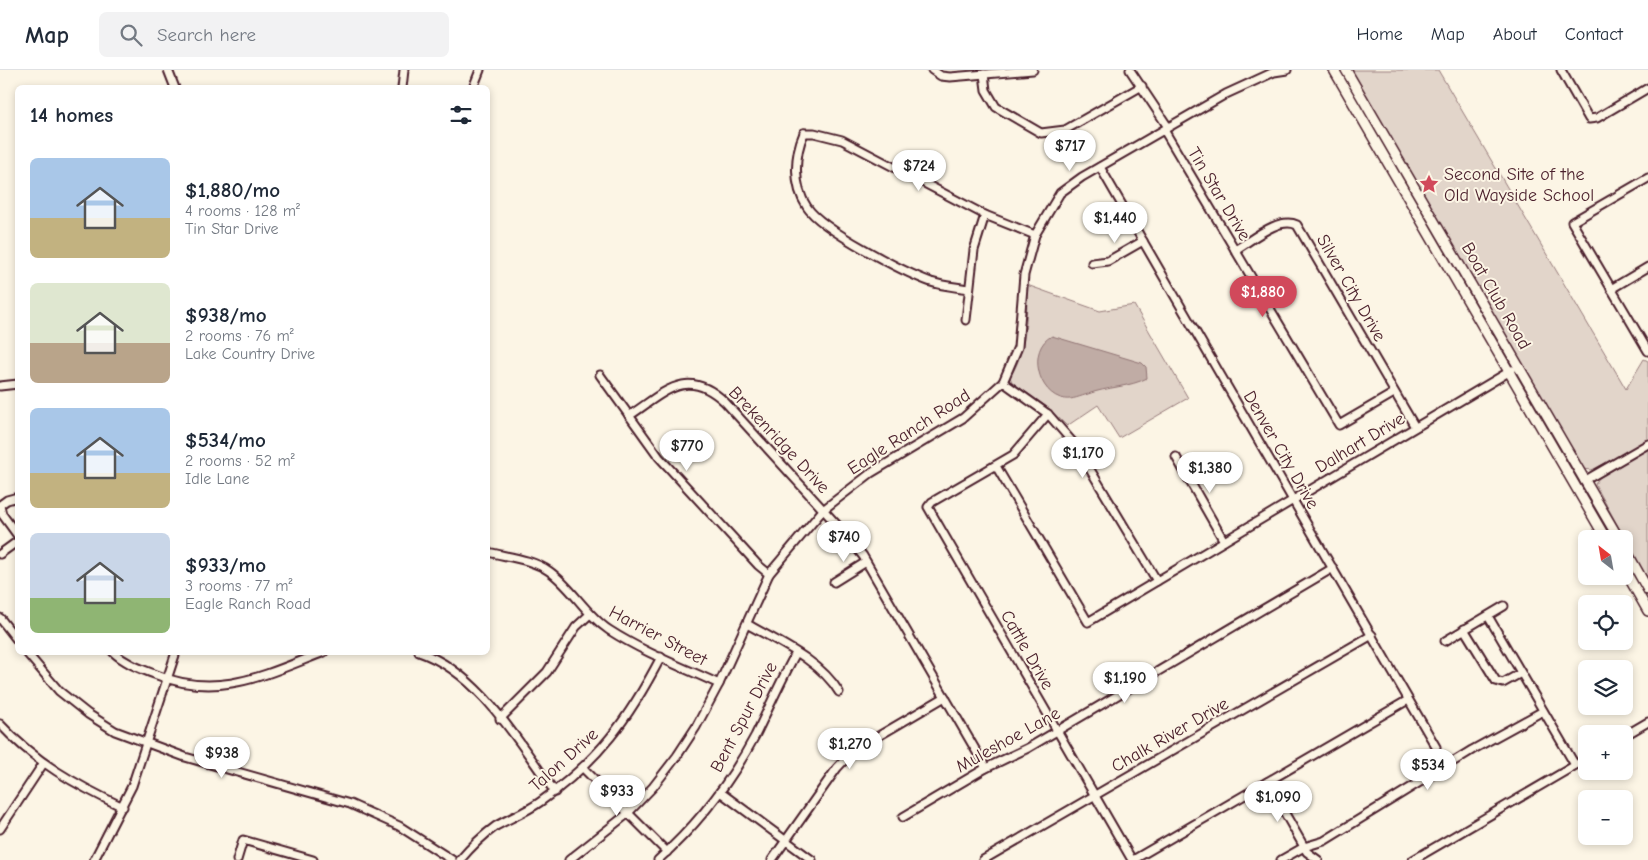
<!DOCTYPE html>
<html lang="en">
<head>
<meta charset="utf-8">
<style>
	:root { --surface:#fff; --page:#f2f2f3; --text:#1f2937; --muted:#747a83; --line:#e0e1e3; --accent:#d1495b }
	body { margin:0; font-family:"Comic Neue",sans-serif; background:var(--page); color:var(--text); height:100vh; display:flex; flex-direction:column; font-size:19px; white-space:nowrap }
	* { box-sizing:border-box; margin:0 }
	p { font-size:16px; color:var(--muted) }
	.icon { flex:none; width:28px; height:28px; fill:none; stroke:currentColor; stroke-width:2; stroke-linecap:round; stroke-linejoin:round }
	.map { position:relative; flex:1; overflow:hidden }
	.drawer { position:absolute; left:15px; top:15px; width:475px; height:570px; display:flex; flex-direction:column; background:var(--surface); border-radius:8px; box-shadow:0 2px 8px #0003 }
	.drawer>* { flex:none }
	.needle { width:32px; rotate:329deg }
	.controls { position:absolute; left:1578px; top:460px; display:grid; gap:10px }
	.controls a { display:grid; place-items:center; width:55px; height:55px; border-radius:8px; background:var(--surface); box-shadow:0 2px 8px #0003; font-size:25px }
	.price { position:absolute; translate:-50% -42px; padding:0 11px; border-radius:18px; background:#fff; color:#222; font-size:16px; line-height:32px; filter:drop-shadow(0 1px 2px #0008) }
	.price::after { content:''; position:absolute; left:50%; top:30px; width:15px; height:11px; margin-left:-8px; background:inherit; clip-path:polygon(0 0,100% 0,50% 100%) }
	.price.selected { background:var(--accent); color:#fff }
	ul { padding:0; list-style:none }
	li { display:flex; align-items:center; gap:15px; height:125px; padding:0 15px }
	li span { display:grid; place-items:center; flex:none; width:140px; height:100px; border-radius:8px; color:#555 }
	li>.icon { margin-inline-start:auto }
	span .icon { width:60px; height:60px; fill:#fffc; stroke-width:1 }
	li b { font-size:21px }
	h2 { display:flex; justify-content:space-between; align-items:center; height:60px; padding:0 15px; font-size:21px }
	header { display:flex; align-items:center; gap:30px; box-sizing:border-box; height:70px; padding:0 25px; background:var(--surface); border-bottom:1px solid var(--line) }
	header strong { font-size:24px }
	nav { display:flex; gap:28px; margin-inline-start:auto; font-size:18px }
	.search { width:350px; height:45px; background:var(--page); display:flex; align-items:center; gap:12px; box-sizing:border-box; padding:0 18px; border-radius:8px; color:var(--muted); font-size:19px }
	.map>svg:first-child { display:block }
	.green { fill:#e2d5ca; stroke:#967a7a }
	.water { fill:#c0aca5; stroke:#917474 }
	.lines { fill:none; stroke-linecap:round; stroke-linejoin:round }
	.minor-casing { stroke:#4a1f2b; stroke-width:11 }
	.major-casing { stroke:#4a1f2b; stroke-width:12 }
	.minor { stroke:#fcf5e5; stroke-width:7 }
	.major { stroke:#fcf5e5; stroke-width:9 }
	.labels { text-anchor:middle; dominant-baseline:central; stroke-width:4; stroke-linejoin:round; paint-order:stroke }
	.poi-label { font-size:18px; fill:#4a1f2b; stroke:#fcf5e5; text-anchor:start }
	.street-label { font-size:18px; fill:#4a1f2b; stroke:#fcf5e5 }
</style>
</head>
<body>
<header>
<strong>Map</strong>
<div class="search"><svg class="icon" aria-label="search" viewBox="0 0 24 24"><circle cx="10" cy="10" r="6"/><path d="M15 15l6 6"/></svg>Search here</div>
<nav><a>Home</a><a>Map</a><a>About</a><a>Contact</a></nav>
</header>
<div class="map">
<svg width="1648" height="790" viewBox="0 0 1648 790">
	<rect width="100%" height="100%" fill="#fcf5e5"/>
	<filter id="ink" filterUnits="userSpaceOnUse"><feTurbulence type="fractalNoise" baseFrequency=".02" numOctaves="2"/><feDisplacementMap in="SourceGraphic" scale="10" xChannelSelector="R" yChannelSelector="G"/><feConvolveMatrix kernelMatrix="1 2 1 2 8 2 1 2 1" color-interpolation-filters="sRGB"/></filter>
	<g filter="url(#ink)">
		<g class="green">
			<path d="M1351,0H1438L1626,319L1644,289L1648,291V371L1592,400L1582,399Z"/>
			<path d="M1027,215L1100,241L1134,235L1188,328L1119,368L1098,335L1067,356L1047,337L1012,312L1010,307C1027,281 1027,245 1027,215Z"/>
			<path d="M1648,379V511L1595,414L1599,408Z"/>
		</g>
		<path class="water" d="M1052,266L1142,293L1146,297L1147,308C1131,317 1106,317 1088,324C1081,326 1072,330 1065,329C1037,325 1027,278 1052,266Z"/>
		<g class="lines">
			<defs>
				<g id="minor">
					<path d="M168,0L175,18"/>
					<path d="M932,0L941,6L950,7L1033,0"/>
					<path d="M1130,0L1168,57"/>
					<path d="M1561,0L1589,49L1597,48L1648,18"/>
					<path d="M984,4L986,20L996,37L1041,63L1065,60L1142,16"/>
					<path d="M402,18L404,0"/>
					<path d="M473,18L480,0"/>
					<path d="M1164,60L1339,355L1394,323"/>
					<path d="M804,63C794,86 793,116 807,137C822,160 904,202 931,212C943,216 957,217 969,219"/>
					<path d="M804,63H814L842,70L985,145L1035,165"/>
					<path d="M1100,97L1436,677"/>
					<path d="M1648,108L1572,152L1648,281"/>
					<path d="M1235,180C1251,171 1278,146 1297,155L1415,357"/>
					<path d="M1092,193L1108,191L1143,171"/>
					<path d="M1611,219L1648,197"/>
					<path d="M966,250L974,180L985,145"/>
					<path d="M600,305L659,387L758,495L769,504"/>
					<path d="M1003,312L1048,344L1076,376L1157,511"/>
					<path d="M0,316L18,314"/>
					<path d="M1048,344L1013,385L932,432L928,437L1132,790"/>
					<path d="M629,346C665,322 687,296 725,332L849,468L863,486L986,698"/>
					<path d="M1176,387L1224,471"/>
					<path d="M996,396L1088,552L1512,300"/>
					<path d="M1584,411L1648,374"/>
					<path d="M0,435L7,430L18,427"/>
					<path d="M0,436L2,444L18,466"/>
					<path d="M488,482C507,487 532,489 549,501C572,517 585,544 609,560C643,582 682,597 719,614"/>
					<path d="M0,484L18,471"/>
					<path d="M834,512L866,492"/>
					<path d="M1488,546L1575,695"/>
					<path d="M0,548L18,571"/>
					<path d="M747,554C778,572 820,590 839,622"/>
					<path d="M1464,559L1496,611L1503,613L1521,603"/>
					<path d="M1445,571L1504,536"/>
					<path d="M26,582L59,621L88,644L115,661L185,687L350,734L399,756L452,790"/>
					<path d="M113,582C125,593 139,598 154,604C218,630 264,605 324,582"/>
					<path d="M419,582C480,603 518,672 555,722"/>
					<path d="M500,649L547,602L576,557L589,545"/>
					<path d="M0,654C35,692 76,715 123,737"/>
					<path d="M1624,666L1648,652"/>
					<path d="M583,698L667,782"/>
					<path d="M1267,712L1307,782L1318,790"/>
					<path d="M720,722L812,790"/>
					<path d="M903,747L986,698L1028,678L1333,498"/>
					<path d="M0,759L43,694"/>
					<path d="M94,790L132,716L176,582"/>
					<path d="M237,790L243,770L313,790"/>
					<path d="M460,790C471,777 482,766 496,756C510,748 526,742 540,732C599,690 628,650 661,587"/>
					<path d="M569,790L626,745L653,717L677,686L696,657L719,614L769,504L823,440L871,403L963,348L1003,312L1018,277L1024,205L1035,165L1060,123L1082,107L1226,24L1274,2L1287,0"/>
					<path d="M658,790C697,755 730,713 755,666C769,638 781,610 796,583"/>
					<path d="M772,790L837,698L853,681L945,627"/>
					<path d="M983,790L1372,565"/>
					<path d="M1133,790L1408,630"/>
					<path d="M1281,790L1304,777L1324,771L1472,680L1543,641"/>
					<path d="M1413,790L1586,689"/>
				</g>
				<g id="major">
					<path d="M1334,0L1606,469"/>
					<path d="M1346,0L1619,469"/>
					<path d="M1624,477L1648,520"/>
					<path d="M1624,499L1648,541"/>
				</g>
			</defs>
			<use href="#minor" class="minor-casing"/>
			<use href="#major" class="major-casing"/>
			<use href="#minor" class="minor"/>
			<use href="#major" class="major"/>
		</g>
	</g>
	<defs>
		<symbol id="sight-bare" viewBox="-9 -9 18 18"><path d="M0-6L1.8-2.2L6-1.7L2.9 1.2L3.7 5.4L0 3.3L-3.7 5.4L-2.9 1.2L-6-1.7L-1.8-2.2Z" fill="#d1495b" stroke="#fcf5e5" stroke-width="2.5" paint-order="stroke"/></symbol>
	</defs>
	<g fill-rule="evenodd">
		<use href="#sight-bare" x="1415" y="100" width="28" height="28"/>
	</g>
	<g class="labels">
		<g class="poi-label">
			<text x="1444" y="104">Second Site of the<tspan x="1444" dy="21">Old Wayside School</tspan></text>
		</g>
		<g class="street-label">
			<text transform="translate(1219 124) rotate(59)">Tin Star Drive</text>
			<text transform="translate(1351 218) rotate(60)">Silver City Drive</text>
			<text transform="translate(1496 226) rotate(60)">Boat Club Road</text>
			<text transform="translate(909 362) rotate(-33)">Eagle Ranch Road</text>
			<text transform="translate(779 370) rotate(47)">Brekenridge Drive</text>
			<text transform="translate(1360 373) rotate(-31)">Dalhart Drive</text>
			<text transform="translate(1281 380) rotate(60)">Denver City Drive</text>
			<text transform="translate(658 566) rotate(28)">Harrier Street</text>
			<text transform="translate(1027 580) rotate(60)">Cattle Drive</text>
			<text transform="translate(744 647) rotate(-62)">Bent Spur Drive</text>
			<text transform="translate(1170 665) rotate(-30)">Chalk River Drive</text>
			<text transform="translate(1008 670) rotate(-29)">Muleshoe Lane</text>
			<text transform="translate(564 690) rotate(-42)">Talon Drive</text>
		</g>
	</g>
</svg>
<div class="controls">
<a><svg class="needle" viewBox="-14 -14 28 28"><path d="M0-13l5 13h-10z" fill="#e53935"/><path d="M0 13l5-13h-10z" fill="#747a83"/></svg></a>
<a><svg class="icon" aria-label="locate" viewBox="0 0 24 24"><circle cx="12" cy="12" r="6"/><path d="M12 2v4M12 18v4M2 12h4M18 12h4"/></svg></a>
<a><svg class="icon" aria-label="layers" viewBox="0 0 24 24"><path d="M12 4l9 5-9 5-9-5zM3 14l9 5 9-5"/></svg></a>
<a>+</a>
<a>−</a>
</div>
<b class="price" style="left:1070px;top:102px">$717</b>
<b class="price" style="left:919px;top:122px">$724</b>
<b class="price" style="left:1115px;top:174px">$1,440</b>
<b class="price selected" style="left:1263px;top:248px">$1,880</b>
<b class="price" style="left:687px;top:402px">$770</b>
<b class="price" style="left:1083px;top:409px">$1,170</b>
<b class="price" style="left:1210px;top:424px">$1,380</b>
<b class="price" style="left:844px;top:493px">$740</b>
<b class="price" style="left:1125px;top:634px">$1,190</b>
<b class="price" style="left:850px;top:700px">$1,270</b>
<b class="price" style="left:222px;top:709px">$938</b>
<b class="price" style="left:1428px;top:721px">$534</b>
<b class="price" style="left:617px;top:747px">$933</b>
<b class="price" style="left:1278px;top:753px">$1,090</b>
<section class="drawer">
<h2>14 homes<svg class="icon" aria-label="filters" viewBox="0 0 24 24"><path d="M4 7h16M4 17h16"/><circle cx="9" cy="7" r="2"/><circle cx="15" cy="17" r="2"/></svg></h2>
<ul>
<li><span style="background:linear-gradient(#a9c7e8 60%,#c2b280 0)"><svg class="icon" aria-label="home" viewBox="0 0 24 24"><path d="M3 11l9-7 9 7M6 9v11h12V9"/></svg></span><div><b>$1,880/mo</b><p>4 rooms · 128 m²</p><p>Tin Star Drive</p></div></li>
<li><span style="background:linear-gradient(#dfe7d0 60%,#b9a48a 0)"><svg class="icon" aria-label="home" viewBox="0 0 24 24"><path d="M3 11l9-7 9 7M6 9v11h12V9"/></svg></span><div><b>$938/mo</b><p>2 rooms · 76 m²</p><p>Lake Country Drive</p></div></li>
<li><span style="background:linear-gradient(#a9c7e8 65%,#c2b280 0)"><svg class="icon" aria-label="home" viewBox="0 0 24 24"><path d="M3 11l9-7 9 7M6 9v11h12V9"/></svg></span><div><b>$534/mo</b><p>2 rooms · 52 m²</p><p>Idle Lane</p></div></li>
<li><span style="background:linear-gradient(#c9d6e8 65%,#8fb573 0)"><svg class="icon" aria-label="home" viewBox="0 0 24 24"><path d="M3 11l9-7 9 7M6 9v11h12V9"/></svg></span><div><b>$933/mo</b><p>3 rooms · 77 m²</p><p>Eagle Ranch Road</p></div></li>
</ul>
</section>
</div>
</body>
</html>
